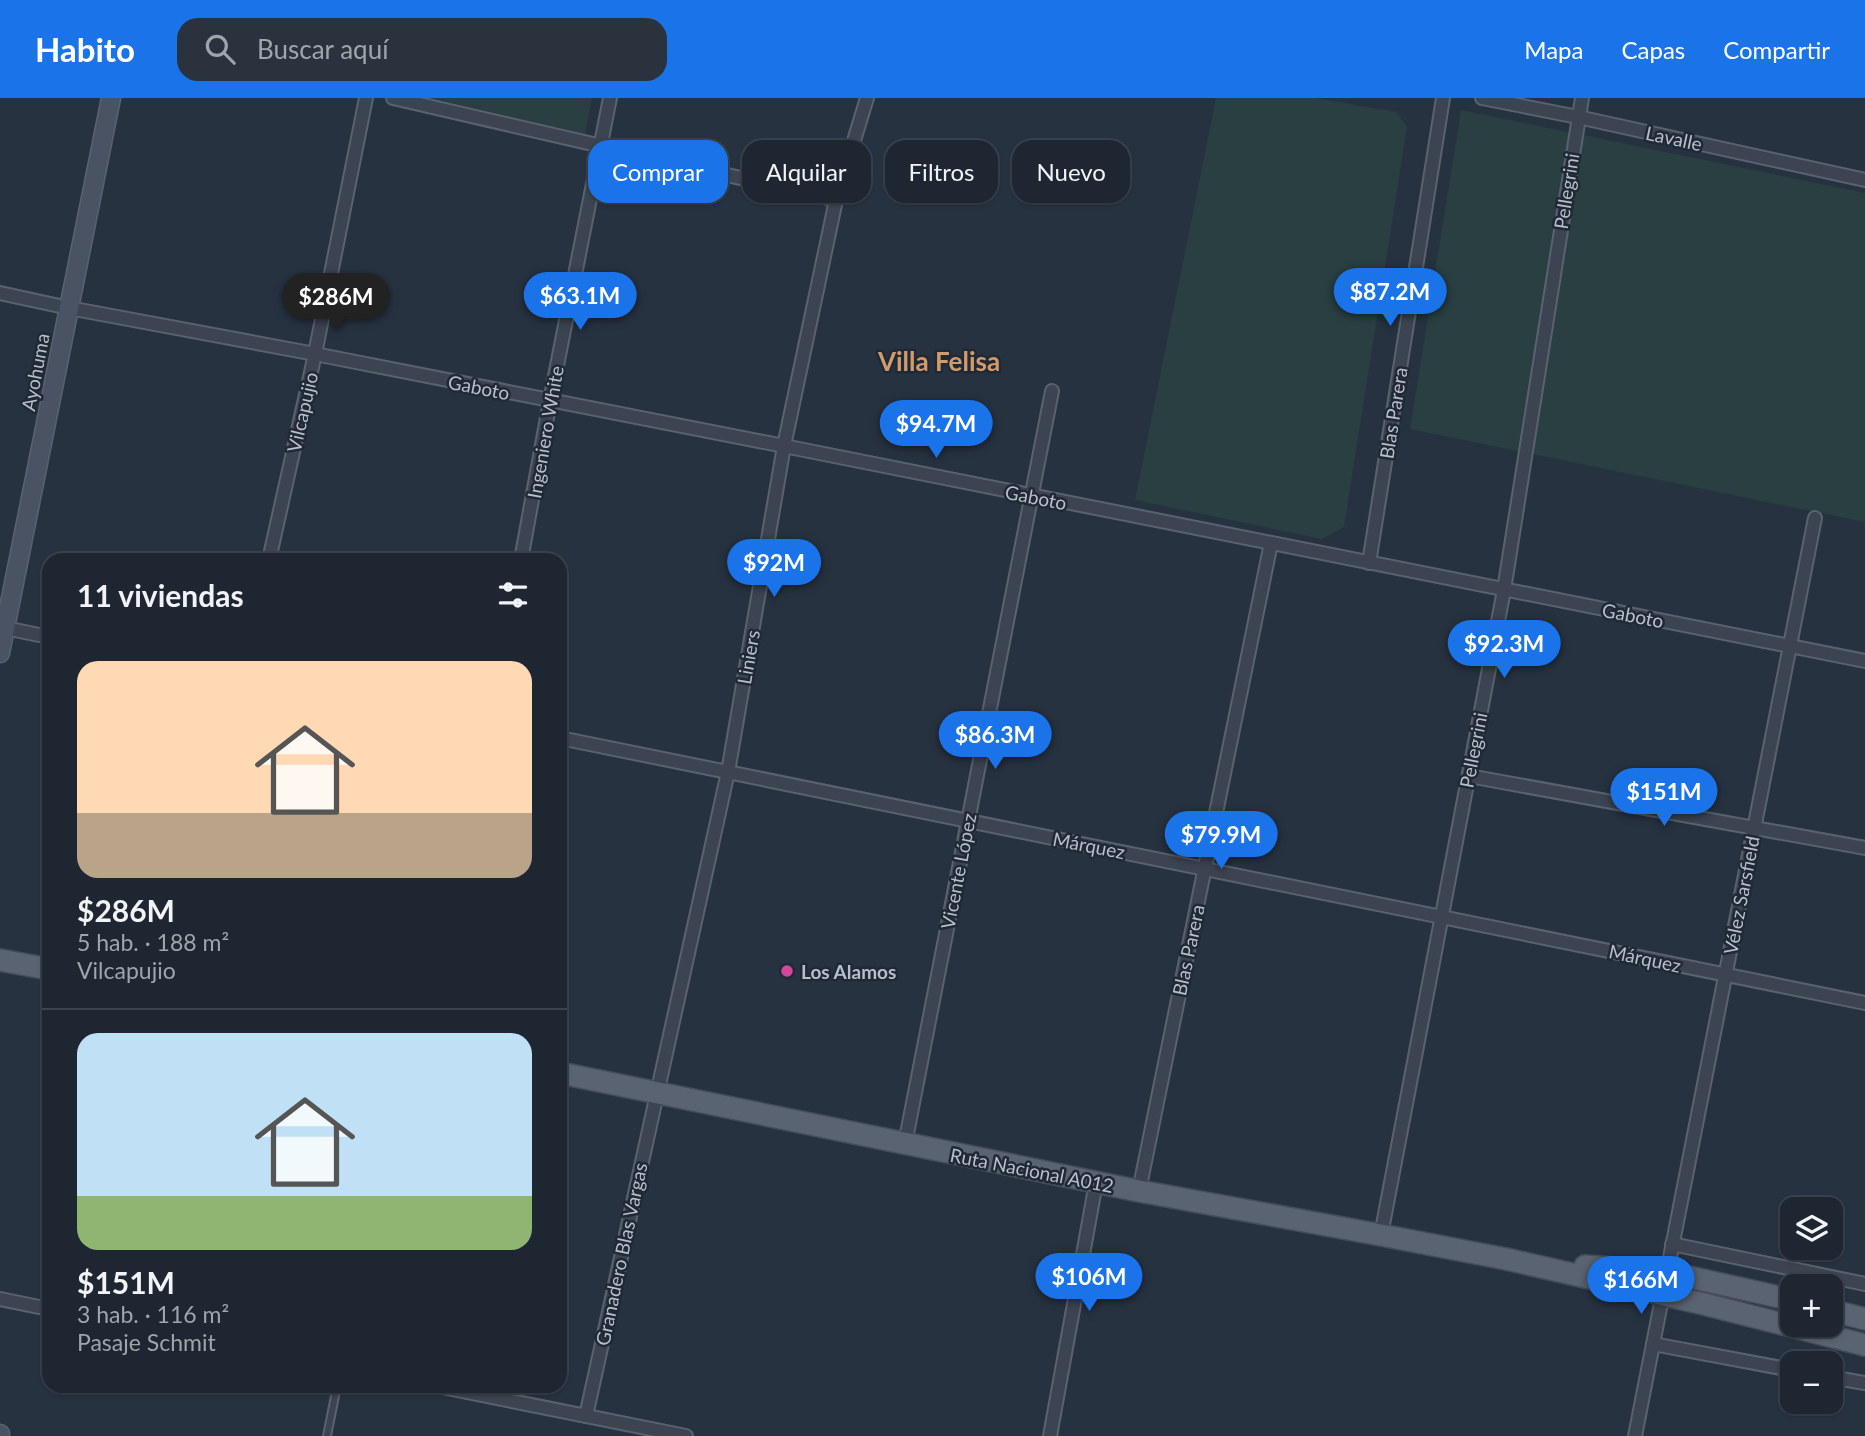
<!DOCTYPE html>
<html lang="es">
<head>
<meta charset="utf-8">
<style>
	:root { --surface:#1d2631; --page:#2a323d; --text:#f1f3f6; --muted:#a0a5ab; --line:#3b434d; --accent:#1a73e8 }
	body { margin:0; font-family:Lato,sans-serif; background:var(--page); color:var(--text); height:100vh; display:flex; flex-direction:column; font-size:26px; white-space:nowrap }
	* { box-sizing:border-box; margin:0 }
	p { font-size:23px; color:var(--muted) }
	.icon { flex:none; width:38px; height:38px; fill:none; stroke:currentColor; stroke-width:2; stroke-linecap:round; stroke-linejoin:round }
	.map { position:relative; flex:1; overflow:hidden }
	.details { position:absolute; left:42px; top:455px; width:525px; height:840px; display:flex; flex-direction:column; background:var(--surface); border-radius:21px; box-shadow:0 2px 5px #0004,0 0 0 2px var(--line) }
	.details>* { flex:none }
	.hud { position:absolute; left:588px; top:42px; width:665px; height:63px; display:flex; gap:14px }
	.tools { position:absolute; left:1780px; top:1099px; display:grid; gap:14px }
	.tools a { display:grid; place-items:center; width:63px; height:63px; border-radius:14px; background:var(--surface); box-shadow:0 2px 5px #0004,0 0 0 2px var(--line); font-size:35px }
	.price { position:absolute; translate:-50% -60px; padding:0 16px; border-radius:24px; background:var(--accent); color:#fff; font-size:23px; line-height:46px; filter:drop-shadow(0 2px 4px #0008) }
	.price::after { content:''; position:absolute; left:50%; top:42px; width:21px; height:16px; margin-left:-10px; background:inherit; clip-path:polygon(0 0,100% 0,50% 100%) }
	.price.selected { background:#222; color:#fff }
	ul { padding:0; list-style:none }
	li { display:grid; align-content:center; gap:14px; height:371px; padding:0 35px }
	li+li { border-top:2px solid var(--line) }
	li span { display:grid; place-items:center; height:217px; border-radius:21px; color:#555 }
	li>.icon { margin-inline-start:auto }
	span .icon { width:126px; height:126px; fill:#fffc; stroke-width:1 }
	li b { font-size:30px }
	h2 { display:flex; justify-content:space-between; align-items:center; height:84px; padding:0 35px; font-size:30px }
	.pill { padding:0 24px; border-radius:21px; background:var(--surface); box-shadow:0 2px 5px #0004,0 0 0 2px var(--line); font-size:24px; line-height:63px }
	.pill.selected { background:var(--accent); color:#fff }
	header { display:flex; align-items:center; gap:42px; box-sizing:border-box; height:98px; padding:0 35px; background:var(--accent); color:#fff }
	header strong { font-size:33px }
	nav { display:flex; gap:38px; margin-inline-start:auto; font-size:24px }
	.search { width:490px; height:63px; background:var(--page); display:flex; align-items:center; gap:18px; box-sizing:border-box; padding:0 24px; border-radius:21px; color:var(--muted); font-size:26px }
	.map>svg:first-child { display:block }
	.green { fill:#293f42 }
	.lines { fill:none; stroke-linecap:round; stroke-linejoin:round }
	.lane-casing { stroke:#59626e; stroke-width:10 }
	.street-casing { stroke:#59626e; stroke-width:16 }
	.secondary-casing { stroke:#59626e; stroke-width:21 }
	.primary-casing { stroke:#454d5a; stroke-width:24 }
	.lane { stroke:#3c4451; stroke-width:6 }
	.street { stroke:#3c4451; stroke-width:12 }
	.secondary { stroke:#4a5364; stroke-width:18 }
	.primary { stroke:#5a6371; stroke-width:21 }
	.hotel-dot { fill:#d1479c; stroke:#202936; stroke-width:2.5 }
	.labels { text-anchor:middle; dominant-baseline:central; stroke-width:5; stroke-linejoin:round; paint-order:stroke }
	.street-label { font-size:19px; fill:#b8bfcb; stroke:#202936 }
	.poi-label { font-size:19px; font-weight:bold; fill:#b8bfcb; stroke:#202936; text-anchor:start }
	.district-label { font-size:26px; font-weight:bold; fill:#d29b6c; stroke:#202936 }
</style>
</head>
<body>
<header>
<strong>Habito</strong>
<div class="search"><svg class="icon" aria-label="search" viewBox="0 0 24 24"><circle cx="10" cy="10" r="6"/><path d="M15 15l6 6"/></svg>Buscar aquí</div>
<nav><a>Mapa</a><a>Capas</a><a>Compartir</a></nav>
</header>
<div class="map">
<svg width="1865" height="1338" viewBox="0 0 1865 1338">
	<rect width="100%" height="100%" fill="#273241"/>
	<g class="green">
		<path d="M431,0H592L585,36Z"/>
		<path d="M1216,0H1315L1396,14L1407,29L1344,429L1322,441L1135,402Z"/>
		<path d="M1461,12L1865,95V424L1410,331Z"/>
	</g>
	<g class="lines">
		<defs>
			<path id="lane" d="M327,1338L337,1288"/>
			<g id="street">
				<path d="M393,0L836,102"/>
				<path d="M1482,0L1578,19L1865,82"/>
				<path d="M0,195L69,210L315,256L784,348L1865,563"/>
				<path d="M269,462L315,256L366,0"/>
				<path d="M521,462L550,303L610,0"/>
				<path d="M1369,465L1443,0"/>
				<path d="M5,530L49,539"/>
				<path d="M560,640L1865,905"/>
				<path d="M1469,678L1865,750"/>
				<path d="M905,1046L1052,293"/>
				<path d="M1139,1093L1271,445"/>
				<path d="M1381,1137L1504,492L1582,0"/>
				<path d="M1672,1146L1865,1186"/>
				<path d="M0,1201L49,1211"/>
				<path d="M1653,1246L1792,1272"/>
				<path d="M1830,1279L1865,1285"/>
				<path d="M437,1288L686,1338"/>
				<path d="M586,1318L728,674L784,348L836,102L867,0"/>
				<path d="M1050,1338L1096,1085"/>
				<path d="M1635,1338L1815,420"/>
			</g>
			<g id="secondary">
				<path d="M0,555L111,0"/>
				<path d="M0,1336V1338"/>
			</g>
			<g id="primary">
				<path d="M0,862L49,871"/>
				<path d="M560,975L1139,1093L1381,1137L1506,1161L1704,1206L1865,1247"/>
				<path d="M1585,1168L1667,1174L1792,1202"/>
				<path d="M1830,1212L1865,1221"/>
			</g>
		</defs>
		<use href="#lane" class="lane-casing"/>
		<use href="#street" class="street-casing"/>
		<use href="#secondary" class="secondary-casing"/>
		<use href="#primary" class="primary-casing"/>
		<use href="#lane" class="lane"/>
		<use href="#street" class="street"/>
		<use href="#secondary" class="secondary"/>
		<use href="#primary" class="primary"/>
	</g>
	<circle class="hotel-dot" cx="787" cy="873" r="7"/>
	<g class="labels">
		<g class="street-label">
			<text transform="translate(1674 40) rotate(12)">Lavalle</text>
			<text transform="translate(1566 93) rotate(-81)">Pellegrini</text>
			<text transform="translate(35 274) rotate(-79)">Ayohuma</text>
			<text transform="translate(479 289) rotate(11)">Gaboto</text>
			<text transform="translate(302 314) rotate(-77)">Vilcapujio</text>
			<text transform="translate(1393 315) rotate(-81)">Blas Parera</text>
			<text transform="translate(545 334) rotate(-80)">Ingeniero White</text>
			<text transform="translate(1036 399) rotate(11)">Gaboto</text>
			<text transform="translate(1633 517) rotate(11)">Gaboto</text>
			<text transform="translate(748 559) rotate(-80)">Liniers</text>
			<text transform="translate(1473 652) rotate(-79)">Pellegrini</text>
			<text transform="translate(1089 747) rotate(11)">Márquez</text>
			<text transform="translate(958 773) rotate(-79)">Vicente López</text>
			<text transform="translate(1741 797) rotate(-79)">Vélez Sarsfield</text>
			<text transform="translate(1188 852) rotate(-78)">Blas Parera</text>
			<text transform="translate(1645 860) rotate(12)">Márquez</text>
			<text transform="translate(1032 1072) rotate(11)">Ruta Nacional A012</text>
			<text transform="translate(621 1156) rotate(-78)">Granadero Blas Vargas</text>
		</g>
		<g class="poi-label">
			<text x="801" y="873">Los Alamos</text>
		</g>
		<g class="district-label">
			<text x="939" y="263">Villa Felisa</text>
		</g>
	</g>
</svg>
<div class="tools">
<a><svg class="icon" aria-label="layers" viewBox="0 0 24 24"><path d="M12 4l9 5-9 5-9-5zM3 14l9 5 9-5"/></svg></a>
<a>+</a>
<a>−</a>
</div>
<b class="price" style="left:1390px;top:230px">$87.2M</b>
<b class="price" style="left:580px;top:234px">$63.1M</b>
<b class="price selected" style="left:336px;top:235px">$286M</b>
<b class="price" style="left:936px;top:362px">$94.7M</b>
<b class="price" style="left:774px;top:501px">$92M</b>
<b class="price" style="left:1504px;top:582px">$92.3M</b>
<b class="price" style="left:995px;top:673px">$86.3M</b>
<b class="price" style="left:1664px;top:730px">$151M</b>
<b class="price" style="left:1221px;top:773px">$79.9M</b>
<b class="price" style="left:1089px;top:1215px">$106M</b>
<b class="price" style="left:1641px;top:1218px">$166M</b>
<div class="hud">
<a class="pill selected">Comprar</a>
<a class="pill">Alquilar</a>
<a class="pill">Filtros</a>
<a class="pill">Nuevo</a>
</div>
<section class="details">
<h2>11 viviendas<svg class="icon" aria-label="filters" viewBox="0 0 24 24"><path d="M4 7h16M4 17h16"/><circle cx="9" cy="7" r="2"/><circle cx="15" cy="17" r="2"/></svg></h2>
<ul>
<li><span style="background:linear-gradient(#ffd9b3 70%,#b9a48a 0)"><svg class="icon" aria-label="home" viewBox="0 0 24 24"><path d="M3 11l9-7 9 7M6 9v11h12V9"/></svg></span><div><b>$286M</b><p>5 hab. · 188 m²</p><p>Vilcapujio</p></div></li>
<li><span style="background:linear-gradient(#bfe0f5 75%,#8fb573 0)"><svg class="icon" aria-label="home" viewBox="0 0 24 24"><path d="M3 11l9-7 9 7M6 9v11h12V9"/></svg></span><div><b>$151M</b><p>3 hab. · 116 m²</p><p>Pasaje Schmit</p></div></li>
</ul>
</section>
</div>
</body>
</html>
